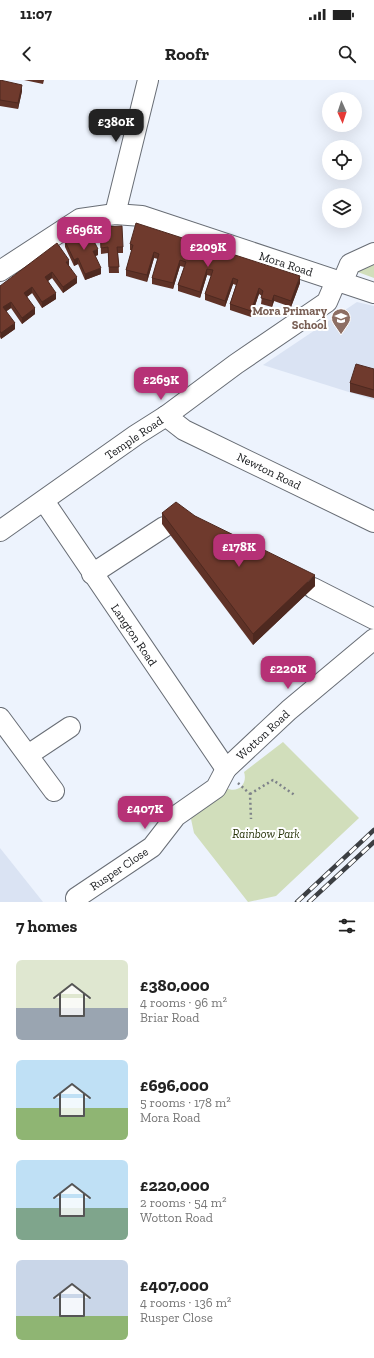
<!DOCTYPE html>
<html lang="en">
<head>
<meta charset="utf-8">
<style>
	:root { --surface:#fff; --page:#f2f2f2; --text:#222; --muted:#767676; --accent:#b63176 }
	body { margin:0; font-family:"Zilla Slab",serif; background:var(--page); color:var(--text); height:100vh; display:flex; flex-direction:column; font-size:15px; white-space:nowrap }
	* { box-sizing:border-box; margin:0 }
	p { font-size:13px; color:var(--muted) }
	.icon { flex:none; width:22px; height:22px; fill:none; stroke:currentColor; stroke-width:2; stroke-linecap:round; stroke-linejoin:round }
	.map { position:relative; height:822px; overflow:hidden }
	.details { display:flex; flex-direction:column; background:var(--surface); flex:1 }
	.details>* { flex:none }
	.needle { width:26px; rotate:177deg }
	.controls { position:absolute; left:322px; top:12px; display:grid; gap:8px }
	.controls a { display:grid; place-items:center; width:40px; height:40px; border-radius:50%; background:var(--surface); box-shadow:0 4px 16px #0002; font-size:20px }
	.price { position:absolute; translate:-50% -34px; padding:0 9px; border-radius:8px; background:var(--accent); color:#fff; font-size:13px; line-height:26px; filter:drop-shadow(0 1px 2px #0008) }
	.price::after { content:''; position:absolute; left:50%; top:24px; width:12px; height:9px; margin-left:-6px; background:inherit; clip-path:polygon(0 0,100% 0,50% 100%) }
	.price.on { background:#222; color:#fff }
	ul { padding:0; list-style:none }
	li { display:flex; align-items:center; gap:12px; height:100px; padding:0 16px }
	li span { display:grid; place-items:center; flex:none; width:112px; height:80px; border-radius:6px; color:#555 }
	li>.icon { margin-inline-start:auto }
	span .icon { width:48px; height:48px; fill:#fffc; stroke-width:1 }
	li b { font-size:17px }
	h2 { display:flex; justify-content:space-between; align-items:center; height:48px; padding:0 16px; font-size:17px }
	.status { display:flex; justify-content:space-between; align-items:center; height:28px; padding:0 20px; background:var(--surface); direction:ltr }
	.status svg { height:11px; fill:currentColor }
	header { display:flex; justify-content:space-between; align-items:center; height:52px; padding:0 16px; background:var(--surface); font-size:18px; font-weight:700 }
	.map>svg:first-child { display:block }
	.built { fill:#dae3f3 }
	.green { fill:#d1debb }
	.lines { fill:none; stroke-linecap:round; stroke-linejoin:round }
	.minor-casing { stroke:#686d75; stroke-width:22 }
	.path { stroke:#7e8289; stroke-width:2.5; stroke-dasharray:2 3; stroke-linecap:butt }
	.minor { stroke:#fff; stroke-width:20 }
	.rail-casing { stroke:#3c3f43; stroke-width:4.5 }
	.rail { stroke:#fff; stroke-width:3; stroke-dasharray:9; stroke-linecap:butt }
	.wall { fill:#5f3227 }
	.shaded-wall { fill:#4e2920 }
	.building { fill:#6f3a2d; stroke:#4e2920 }
	.labels { text-anchor:middle; dominant-baseline:central; stroke-width:4; stroke-linejoin:round; paint-order:stroke }
	.street-label { font-size:12px; fill:#15171a; stroke:#fff }
	.education-label { font-size:12px; font-weight:bold; fill:#785e54; stroke:#fff; text-anchor:end }
	.park-label { font-size:12px; font-style:italic; fill:#283409; stroke:#fff }
</style>
</head>
<body>
<div class="status"><b>11:07</b><svg viewBox="0 0 49 12"><path d="M0 12V9h3v3zM5 12V6h3v6zM10 12V3h3v9zM15 12V0h3v12zM26 1h20v11H26zM47 4h2v5h-2z"/></svg></div>
<header><svg class="icon" aria-label="back" viewBox="0 0 24 24"><path d="M15 5l-7 7 7 7"/></svg>Roofr<svg class="icon" aria-label="search" viewBox="0 0 24 24"><circle cx="10" cy="10" r="6"/><path d="M15 15l6 6"/></svg></header>
<div class="map">
<svg width="374" height="822" viewBox="0 0 374 822">
	<rect width="100%" height="100%" fill="#edf3fd"/>
	<g class="built">
		<path d="M357,222L374,226V320L263,285Z"/>
		<path d="M0,768L43,822H0Z"/>
	</g>
	<g class="green">
		<path d="M374,182V198L355,191Z"/>
		<path d="M283,662L359,738L276,816L248,822L194,753L191,739L194,734L226,708C238,714 248,704 244,692Z"/>
	</g>
	<g class="lines">
		<defs>
			<g id="minor">
				<path d="M115,134L148,0"/>
				<path d="M0,191L80,139L115,134L142,136L374,213"/>
				<path d="M342,203L350,184L374,173"/>
				<path d="M166,336L184,350L374,442"/>
				<path d="M44,421L226,689"/>
				<path d="M0,451L136,355L166,336L236,284L327,222L336,201"/>
				<path d="M92,494L164,447"/>
				<path d="M313,508L374,539"/>
				<path d="M0,638L54,711"/>
				<path d="M28,675L70,647"/>
				<path d="M76,818L152,767L176,736L216,708L226,689L289,630L374,559"/>
			</g>
		</defs>
		<use href="#minor" class="minor-casing"/>
		<g class="path">
			<path d="M238,703L250,714L251,739"/>
			<path d="M250,714L273,700L296,716"/>
		</g>
		<use href="#minor" class="minor"/>
		<defs>
			<g id="rail">
				<path d="M297,822L374,750"/>
				<path d="M309,822L374,762"/>
			</g>
		</defs>
		<use href="#rail" class="rail-casing"/>
		<use href="#rail" class="rail"/>
	</g>
	<g class="wall">
		<path d="M0,0L22,11L18,29L0,26Z"/>
		<path d="M24,0H44L43,4Z"/>
		<path d="M100,147L123,167V173H118L119,193H109L108,173L101,174Z"/>
		<path d="M65,161L98,175L95,176L101,194L85,200L78,184L74,186L65,167Z"/>
		<path d="M130,164L300,203L291,227L274,221L272,227L261,224L262,216L259,214L251,237L230,230V224L236,205L233,204L225,227L205,220V214L211,196L207,195L200,218L178,211V205L184,187L180,186L173,209L152,204V198L158,179L154,178L147,202L126,196V190L132,170H130Z"/>
		<path d="M69,186L77,203L63,213L52,198L48,201L56,219L42,228L32,213L27,217L35,234L22,244L11,228L6,231L15,249L1,259L0,257V206Z"/>
		<path d="M374,289V318L350,312V303Z"/>
		<path d="M162,433L195,436L315,506L253,565L162,444Z"/>
	</g>
	<g class="shaded-wall">
		<path d="M22,5V11L18,29V23Z"/>
		<path d="M98,169V175L93,177V171Z"/>
		<path d="M154,172V178L147,202V195Z"/>
		<path d="M78,178V184L74,186V180Z"/>
		<path d="M69,180V186L66,188V182Z"/>
		<path d="M180,180V186L173,209V203Z"/>
		<path d="M101,188V194L85,200V194Z"/>
		<path d="M207,189V195L200,218V212Z"/>
		<path d="M52,192V198L45,203V197Z"/>
		<path d="M300,196V203L291,227V221Z"/>
		<path d="M77,197V203L63,213V207Z"/>
		<path d="M233,198V204L225,227V221Z"/>
		<path d="M32,207V213L24,219V213Z"/>
		<path d="M259,208V214L251,237V231Z"/>
		<path d="M56,213V219L42,228V222Z"/>
		<path d="M274,215V221L272,227V221Z"/>
		<path d="M11,222V228L3,234V227Z"/>
		<path d="M35,228V234L22,244V238Z"/>
		<path d="M15,243V249L1,259V253Z"/>
		<path d="M315,495V506L253,565V554Z"/>
	</g>
	<g class="building">
		<path d="M0,0L22,5L18,23L0,20Z"/>
		<path d="M136,143L300,196L291,221L274,215L272,221L261,218L263,211L259,208L251,231L230,224L238,200L233,198L225,221L205,214L213,190L207,189L200,212L178,205L186,182L180,180L173,203L152,198L159,174L154,172L147,195L126,190L133,165L130,164Z"/>
		<path d="M122,146L123,167H117L119,187H109L108,167L101,168L100,147Z"/>
		<path d="M88,150L98,169L93,171L101,188L85,194L78,178L74,180L65,161Z"/>
		<path d="M57,163L69,180L66,182L77,197L63,207L52,192L45,197L56,213L42,222L32,207L24,213L35,228L22,238L11,222L3,227L15,243L1,253L0,251V206Z"/>
		<path d="M356,284L374,289V310L350,303Z"/>
		<path d="M176,422L195,436L315,495L253,554L162,433Z"/>
	</g>
	<defs>
		<symbol id="school-pin" viewBox="-11 -11 22 30"><path d="M0 17L-7.5 6A9.5 9.5 0 1 1 7.5 6Z" fill="#8d6e63" stroke="#fff"/><path d="M0-5L7-2L0 1L-7-2ZM-4 1L0 2.5L4 1V4Q0 6-4 4Z" fill="#fff"/></symbol>
	</defs>
	<g fill-rule="evenodd">
		<use href="#school-pin" x="330" y="227" width="22" height="30"/>
	</g>
	<g class="labels">
		<g class="street-label">
			<text transform="translate(286 184) rotate(18)">Mora Road</text>
			<text transform="translate(134 358) rotate(-34)">Temple Road</text>
			<text transform="translate(269 391) rotate(26)">Newton Road</text>
			<text transform="translate(134 555) rotate(56)">Langton Road</text>
			<text transform="translate(263 655) rotate(-43)">Wotton Road</text>
			<text transform="translate(119 789) rotate(-34)">Rusper Close</text>
		</g>
		<g class="education-label">
			<text x="327" y="231">Mora Primary<tspan x="327" dy="14">School</tspan></text>
		</g>
		<g class="park-label">
			<text x="266" y="754">Rainbow Park</text>
		</g>
	</g>
</svg>
<div class="controls">
<a><svg class="needle" viewBox="-14 -14 28 28"><path d="M0-13l5 13h-10z" fill="#e53935"/><path d="M0 13l5-13h-10z" fill="#767676"/></svg></a>
<a><svg class="icon" aria-label="locate" viewBox="0 0 24 24"><circle cx="12" cy="12" r="6"/><path d="M12 2v4M12 18v4M2 12h4M18 12h4"/></svg></a>
<a><svg class="icon" aria-label="layers" viewBox="0 0 24 24"><path d="M12 4l9 5-9 5-9-5zM3 14l9 5 9-5"/></svg></a>
</div>
<b class="price on" style="left:116px;top:63px">£380K</b>
<b class="price" style="left:84px;top:171px">£696K</b>
<b class="price" style="left:208px;top:188px">£209K</b>
<b class="price" style="left:161px;top:321px">£269K</b>
<b class="price" style="left:239px;top:488px">£178K</b>
<b class="price" style="left:288px;top:610px">£220K</b>
<b class="price" style="left:145px;top:750px">£407K</b>
</div>
<section class="details">
<h2>7 homes<svg class="icon" aria-label="filters" viewBox="0 0 24 24"><path d="M4 7h16M4 17h16"/><circle cx="9" cy="7" r="2"/><circle cx="15" cy="17" r="2"/></svg></h2>
<ul>
<li><span style="background:linear-gradient(#dfe7d0 60%,#9aa5b1 0)"><svg class="icon" aria-label="home" viewBox="0 0 24 24"><path d="M3 11l9-7 9 7M6 9v11h12V9"/></svg></span><div><b>£380,000</b><p>4 rooms · 96 m²</p><p>Briar Road</p></div></li>
<li><span style="background:linear-gradient(#bfe0f5 60%,#8fb573 0)"><svg class="icon" aria-label="home" viewBox="0 0 24 24"><path d="M3 11l9-7 9 7M6 9v11h12V9"/></svg></span><div><b>£696,000</b><p>5 rooms · 178 m²</p><p>Mora Road</p></div></li>
<li><span style="background:linear-gradient(#bfe0f5 60%,#7fa58c 0)"><svg class="icon" aria-label="home" viewBox="0 0 24 24"><path d="M3 11l9-7 9 7M6 9v11h12V9"/></svg></span><div><b>£220,000</b><p>2 rooms · 54 m²</p><p>Wotton Road</p></div></li>
<li><span style="background:linear-gradient(#c9d6e8 70%,#8fb573 0)"><svg class="icon" aria-label="home" viewBox="0 0 24 24"><path d="M3 11l9-7 9 7M6 9v11h12V9"/></svg></span><div><b>£407,000</b><p>4 rooms · 136 m²</p><p>Rusper Close</p></div></li>
</ul>
</section>
</body>
</html>
